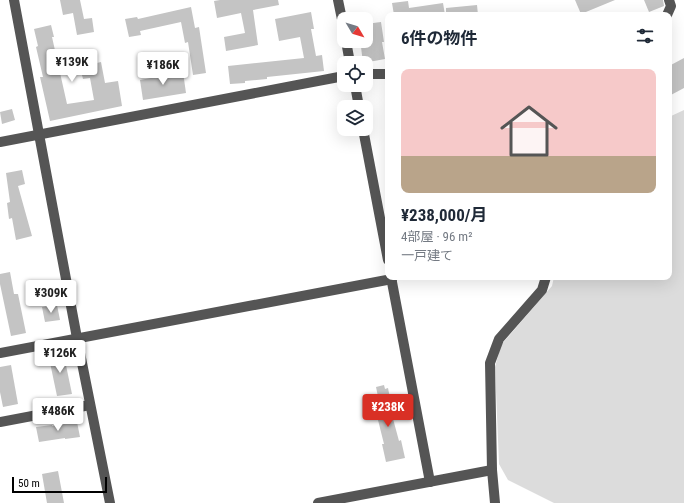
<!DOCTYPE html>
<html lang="ja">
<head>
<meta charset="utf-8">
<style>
	:root { --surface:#fff; --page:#f6f6f7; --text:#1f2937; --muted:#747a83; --accent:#d93025 }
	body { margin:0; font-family:"Roboto Condensed","Noto Sans JP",sans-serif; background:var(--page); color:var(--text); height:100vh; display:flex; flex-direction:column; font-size:15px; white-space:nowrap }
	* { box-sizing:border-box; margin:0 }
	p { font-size:13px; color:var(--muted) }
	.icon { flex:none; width:22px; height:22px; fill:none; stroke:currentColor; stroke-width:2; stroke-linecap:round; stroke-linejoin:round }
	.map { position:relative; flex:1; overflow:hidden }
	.panel { position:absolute; left:385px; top:12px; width:287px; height:268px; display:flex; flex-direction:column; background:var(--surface); border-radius:8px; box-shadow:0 4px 16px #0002 }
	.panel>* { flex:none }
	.needle { width:26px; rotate:128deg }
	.fabs { position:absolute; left:337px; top:12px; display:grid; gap:8px }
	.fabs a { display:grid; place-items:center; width:36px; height:36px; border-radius:8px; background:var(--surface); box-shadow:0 4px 16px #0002; font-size:20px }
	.scale { position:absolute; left:12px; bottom:10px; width:95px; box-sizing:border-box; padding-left:4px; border:2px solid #000; border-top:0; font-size:11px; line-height:14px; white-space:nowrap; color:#000; -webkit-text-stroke:3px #fff; paint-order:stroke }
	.price { position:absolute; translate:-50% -34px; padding:0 9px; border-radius:4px; background:#fff; color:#222; font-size:13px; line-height:26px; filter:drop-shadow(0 1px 2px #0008) }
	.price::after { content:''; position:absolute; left:50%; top:24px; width:12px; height:9px; margin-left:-6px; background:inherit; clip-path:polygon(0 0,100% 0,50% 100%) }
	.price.current { background:var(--accent); color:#fff }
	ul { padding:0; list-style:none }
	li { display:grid; align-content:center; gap:8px; height:212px; padding:0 16px }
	li span { display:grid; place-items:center; height:124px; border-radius:8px; color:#555 }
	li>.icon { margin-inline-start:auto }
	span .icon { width:72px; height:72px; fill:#fffc; stroke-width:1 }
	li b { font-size:17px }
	h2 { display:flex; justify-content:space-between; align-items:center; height:48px; padding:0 16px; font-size:17px }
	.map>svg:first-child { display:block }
	.green { fill:#dcdcdc }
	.building { fill:#c4c4c4 }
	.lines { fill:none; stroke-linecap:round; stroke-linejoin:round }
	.minor { stroke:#555; stroke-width:10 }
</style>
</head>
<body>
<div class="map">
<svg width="684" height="503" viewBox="0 0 684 503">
	<rect width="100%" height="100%" fill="#fff"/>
	<path class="green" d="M684,110V503H554L508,480L499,464L495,367L501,345L552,286L554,277H669V117Z"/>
	<g class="building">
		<path d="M60,0H80L84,19L92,18L94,32L77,35L73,13L63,15Z"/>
		<path d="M220,0H278L279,5L253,10L258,45L226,51L224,37L245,33L241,13L217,18L214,1Z"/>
		<path d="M575,0H615L581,14Z"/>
		<path d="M644,0H663L664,6L649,12Z"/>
		<path d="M408,1L409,8L443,3L445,15H394L392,3Z"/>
		<path d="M477,5L478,15H446V8Z"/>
		<path d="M191,7L195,28L199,27L206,73L193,75L188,42L185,43L181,22L140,31L141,35L129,37L125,19L137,17L138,19Z"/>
		<path d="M311,12L314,29H311L316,56L322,55L324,71L267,77V79L245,81V83L230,84L228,66L304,58L300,37L279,41L275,19Z"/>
		<path d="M381,22L384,42H382L385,59L363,63L361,47L369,46L366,24Z"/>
		<path d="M51,25L54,37H52L67,104L94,100L90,78L83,79L80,67L101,62L105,83L118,81L122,106L50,121L40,77H43L36,47L38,46L34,29Z"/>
		<path d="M684,58V88L669,96V66Z"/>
		<path d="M183,72L186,93L143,100L140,80Z"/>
		<path d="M12,109L15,120L2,124L0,112Z"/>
		<path d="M22,170L25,184L18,186L32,236L16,240L12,218L9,219L7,203L10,202L6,173Z"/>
		<path d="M10,272L14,294H18L26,333L11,336L0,284V274Z"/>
		<path d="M57,305L60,320L45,322L42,307Z"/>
		<path d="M63,351L72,394L57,396L48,353Z"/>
		<path d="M11,365L18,404L3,407L0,392V367Z"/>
		<path d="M384,385L385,389L388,388L391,403L389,404L399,441L401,440L405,458L386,462L382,444H384L376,412L381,411L376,387Z"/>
		<path d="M77,422L80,437L65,439V438L39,442L36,427L52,425V426Z"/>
		<path d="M58,471L64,503H47L42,474Z"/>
	</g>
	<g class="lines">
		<g class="minor">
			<path d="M14,0L77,338L110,503"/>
			<path d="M338,0L344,29"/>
			<path d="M667,15L671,6L669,0"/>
			<path d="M346,41L350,63"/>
			<path d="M366,74H388"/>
			<path d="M355,85L359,107"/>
			<path d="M363,129L388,260"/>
			<path d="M0,142L344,76"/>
			<path d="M391,277L430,482"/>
			<path d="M0,353L392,279"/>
			<path d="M0,422L90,405"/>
			<path d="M318,503L492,470"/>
			<path d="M495,503L492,470L490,363L499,339L542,290L546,277"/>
		</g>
	</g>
</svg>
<div class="fabs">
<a><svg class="needle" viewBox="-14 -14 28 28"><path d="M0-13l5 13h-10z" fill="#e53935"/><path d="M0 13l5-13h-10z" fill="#747a83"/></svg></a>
<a><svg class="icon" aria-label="locate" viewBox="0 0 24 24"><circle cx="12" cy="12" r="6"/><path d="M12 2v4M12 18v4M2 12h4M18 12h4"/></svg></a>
<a><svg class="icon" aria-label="layers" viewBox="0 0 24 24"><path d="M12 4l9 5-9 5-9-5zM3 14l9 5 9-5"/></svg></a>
</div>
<div class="scale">50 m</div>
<b class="price" style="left:72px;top:83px">¥139K</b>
<b class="price" style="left:163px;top:86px">¥186K</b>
<b class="price" style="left:51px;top:314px">¥309K</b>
<b class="price" style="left:60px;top:374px">¥126K</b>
<b class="price current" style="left:388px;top:428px">¥238K</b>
<b class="price" style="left:58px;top:432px">¥486K</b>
<section class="panel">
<h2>6件の物件<svg class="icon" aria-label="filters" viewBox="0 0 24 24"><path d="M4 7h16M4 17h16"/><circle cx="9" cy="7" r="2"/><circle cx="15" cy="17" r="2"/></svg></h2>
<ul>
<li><span style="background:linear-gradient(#f6c9c9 70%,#b9a48a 0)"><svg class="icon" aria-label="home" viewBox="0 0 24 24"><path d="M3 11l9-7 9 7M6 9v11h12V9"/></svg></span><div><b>¥238,000/月</b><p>4部屋 · 96 m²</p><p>一戸建て</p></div></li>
</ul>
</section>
</div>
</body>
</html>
